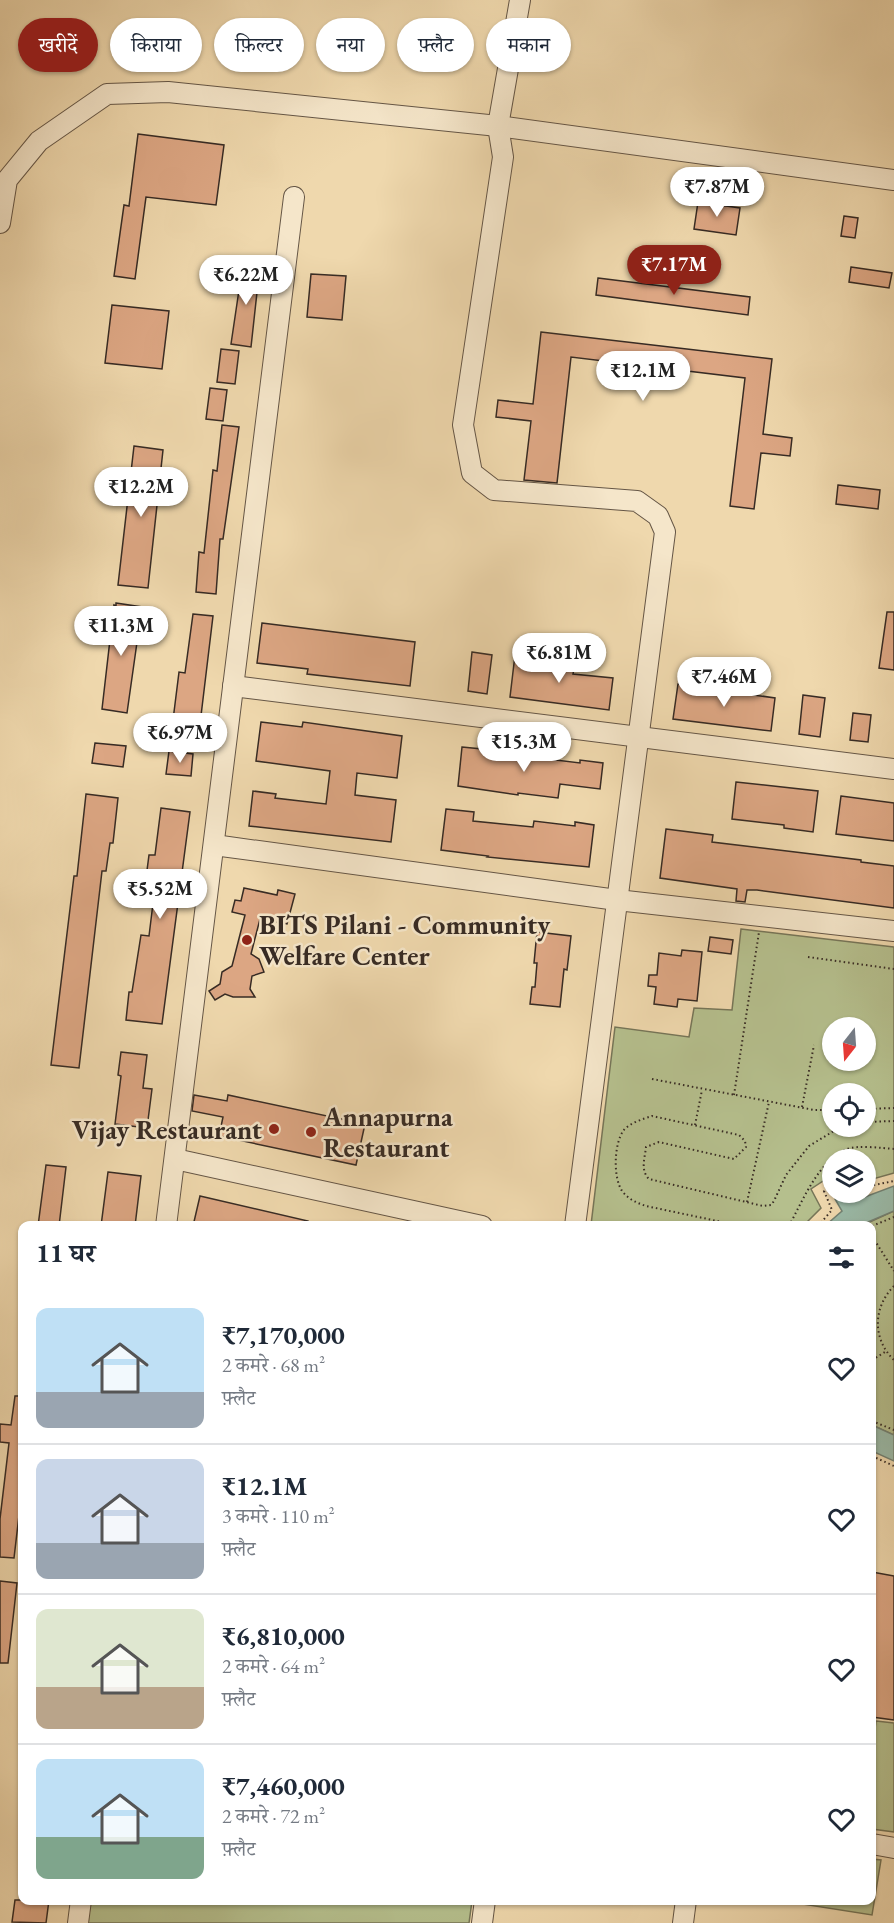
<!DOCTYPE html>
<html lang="hi">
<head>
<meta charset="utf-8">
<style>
	:root { --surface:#fff; --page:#f2f2f3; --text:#1f2937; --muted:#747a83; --line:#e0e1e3; --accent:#8f2418 }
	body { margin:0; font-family:"EB Garamond","Noto Serif Devanagari",serif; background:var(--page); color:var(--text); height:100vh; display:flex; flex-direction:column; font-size:22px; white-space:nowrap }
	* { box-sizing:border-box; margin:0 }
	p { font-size:20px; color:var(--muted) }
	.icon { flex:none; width:33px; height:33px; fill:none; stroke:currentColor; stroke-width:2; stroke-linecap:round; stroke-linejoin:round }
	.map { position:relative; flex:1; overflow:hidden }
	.panel { position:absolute; left:18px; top:1221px; width:858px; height:684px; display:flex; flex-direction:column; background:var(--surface); border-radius:12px; box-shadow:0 2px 4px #0004 }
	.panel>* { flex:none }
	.hud { position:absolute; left:18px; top:18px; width:858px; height:54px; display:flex; gap:12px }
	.needle { width:39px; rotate:197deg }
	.tools { position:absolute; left:822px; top:1017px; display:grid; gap:12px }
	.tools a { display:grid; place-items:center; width:54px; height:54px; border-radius:50%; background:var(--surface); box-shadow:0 2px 4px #0004; font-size:30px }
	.price { position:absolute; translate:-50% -51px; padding:0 14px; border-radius:21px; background:#fff; color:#222; font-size:20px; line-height:39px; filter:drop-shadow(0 2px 3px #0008) }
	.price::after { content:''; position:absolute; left:50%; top:36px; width:18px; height:14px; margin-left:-9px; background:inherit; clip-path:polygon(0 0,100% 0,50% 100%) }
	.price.current { background:var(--accent); color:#fff }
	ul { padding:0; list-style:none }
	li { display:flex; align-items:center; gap:18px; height:150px; padding:0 18px }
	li+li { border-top:2px solid var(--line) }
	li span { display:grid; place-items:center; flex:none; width:168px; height:120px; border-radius:12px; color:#555 }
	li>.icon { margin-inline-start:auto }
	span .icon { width:72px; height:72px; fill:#fffc; stroke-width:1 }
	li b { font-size:26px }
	h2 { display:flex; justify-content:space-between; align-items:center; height:72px; padding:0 18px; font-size:26px }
	.tag { padding:0 21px; border-radius:27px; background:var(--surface); box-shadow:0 2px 4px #0004; font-size:21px; line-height:54px }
	.tag.current { background:var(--accent); color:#fff }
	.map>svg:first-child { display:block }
	.green { fill:#b5bf8d; stroke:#767558; stroke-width:1.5; fill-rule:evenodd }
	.water { fill:#9abaa8; stroke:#728173; stroke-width:1.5 }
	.building { fill:#dca683; stroke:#372b24; stroke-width:1.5 }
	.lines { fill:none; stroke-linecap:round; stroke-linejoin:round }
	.minor-casing { stroke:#655646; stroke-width:22 }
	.path { stroke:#372b24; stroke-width:2; stroke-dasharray:1.5 3; stroke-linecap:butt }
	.minor { stroke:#f5e6ca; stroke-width:20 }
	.poi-dot { fill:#8f2418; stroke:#f5e6ca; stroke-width:2 }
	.labels { text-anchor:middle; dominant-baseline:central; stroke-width:5; stroke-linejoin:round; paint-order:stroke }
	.poi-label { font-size:27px; font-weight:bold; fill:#372b24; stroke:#f5e6ca; text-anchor:start }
</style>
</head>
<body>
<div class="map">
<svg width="894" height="1923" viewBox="0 0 894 1923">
	<rect width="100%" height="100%" fill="#efd8ad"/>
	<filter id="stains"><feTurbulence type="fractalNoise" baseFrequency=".00333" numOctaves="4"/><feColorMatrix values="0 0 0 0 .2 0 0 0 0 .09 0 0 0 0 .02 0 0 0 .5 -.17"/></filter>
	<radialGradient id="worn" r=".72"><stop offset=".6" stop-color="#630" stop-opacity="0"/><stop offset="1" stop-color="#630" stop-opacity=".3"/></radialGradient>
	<g class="green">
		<path d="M741,929L894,947V1173L873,1179L866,1171V1160H832V1175L811,1189L821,1208L804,1225H591L615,1027L689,1037L694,1008L732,1010ZM832,1028H866V1060H832ZM832,1094H866V1126H832Z"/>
		<path d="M894,1211V1435L872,1425V1226H861Z"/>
		<path d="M876,1721L894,1723V1832L872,1829V1753Z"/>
		<path d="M872,1859L881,1860L872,1915L802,1904L803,1901L872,1900Z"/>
		<path d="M90,1901H472L469,1923H87Z"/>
	</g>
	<g class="water">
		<path d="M894,1186V1211L861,1225H826L842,1211L835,1199L845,1193H858L862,1198Z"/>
		<path d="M872,1425L894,1435V1461L872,1451Z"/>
	</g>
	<g class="building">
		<path d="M138,134L224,145L216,205L146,197L135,279L114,276L124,205L129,206Z"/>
		<path d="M698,202L740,208L736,235L694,229Z"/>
		<path d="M844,216L858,218L855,238L841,236Z"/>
		<path d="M243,263L260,265L251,347L231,344Z"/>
		<path d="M851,267L892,273L889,288L849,282Z"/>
		<path d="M311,274L346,276L342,320L307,317Z"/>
		<path d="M598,278L750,297L748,315L596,295Z"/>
		<path d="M112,305L169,311L162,369L105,363Z"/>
		<path d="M541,332L772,359L763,434L792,438L790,456L761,453L754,509L730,506L745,378L571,357L557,483L524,480L531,421L496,417L498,400L533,404Z"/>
		<path d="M221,349L239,351L235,384L217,382Z"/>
		<path d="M210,388L227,390L223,421L206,419Z"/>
		<path d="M222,425L239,427L223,539H220L216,594L196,592L199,552L204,553L213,470L217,471Z"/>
		<path d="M134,446L163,450L148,588L118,585Z"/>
		<path d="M838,485L880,490L878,509L836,504Z"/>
		<path d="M116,603L142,607L127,713L102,709L114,605L116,606Z"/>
		<path d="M887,612H894V670L879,668Z"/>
		<path d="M193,614L213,616L200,724L173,720L179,672L185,673Z"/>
		<path d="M262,623L415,642L410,686L307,674L308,669L257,663Z"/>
		<path d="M472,652L492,655L487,694L468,691Z"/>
		<path d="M515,655L575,664L573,674L613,678L609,710L510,697Z"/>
		<path d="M678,684L775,698L771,731L673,719Z"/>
		<path d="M803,695L825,698L820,737L799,734Z"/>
		<path d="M853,713L871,715L868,742L850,740Z"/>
		<path d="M261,722L302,727L303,722L402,736L397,778L357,773L355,795L396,800L391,842L249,826L253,791L276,794L275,798L326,804L330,771L256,761Z"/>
		<path d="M95,743L126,746L123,767L92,763Z"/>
		<path d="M462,747L482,749V751L580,763V760L603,763L600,789L560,784L558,798L518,793V795L458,786Z"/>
		<path d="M169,751L193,754L191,776L166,774Z"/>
		<path d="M736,782L818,791L813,832L784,828V825L732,819Z"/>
		<path d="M86,794L118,798L113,843H110L106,871H102L79,1068L51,1065L74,876H77Z"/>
		<path d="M841,796L894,803V841L836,834Z"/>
		<path d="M161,808L190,812L162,1024L126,1020L129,992H132L141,935L149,936L156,879L146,878L149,855H155Z"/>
		<path d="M446,809L474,812L473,821L533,827L534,821L575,826V822L594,825L589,867L487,857L488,856L441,850Z"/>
		<path d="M666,829L713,835L712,842L861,860V862L894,866V908L757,890H747L745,902L736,901L737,889L660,878Z"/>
		<path d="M244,888L277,895L278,890L295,894L287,924L260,919L251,954L259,959L264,972L252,976L250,989L255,997H233L225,994L215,1000L209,991L220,984L222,972L232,966L245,915L232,912L235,900L241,901Z"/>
		<path d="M537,932L571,936L567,970L564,969L560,1007L530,1004L532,987H535L537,963H534Z"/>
		<path d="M710,937L733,940L731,954L708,951Z"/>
		<path d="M682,950L702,952L697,1001L678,999L677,1007L654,1004L656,987L648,986L649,975H657L659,953L681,956Z"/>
		<path d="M121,1052L147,1055L143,1088L152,1089L147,1128L115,1124L121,1076L118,1075Z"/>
		<path d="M194,1095L227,1101L228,1095L365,1124L356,1165L219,1136L223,1117L192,1111Z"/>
		<path d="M46,1165L66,1167L59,1226H38Z"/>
		<path d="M108,1172L141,1176L135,1226H101Z"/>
		<path d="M200,1196L308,1221L307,1226H193Z"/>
		<path d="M15,1396H22V1490L14,1558L0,1557V1519L9,1443L0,1442V1424L11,1425Z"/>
		<path d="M872,1572L894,1576V1720L872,1717Z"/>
		<path d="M0,1581L17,1583L8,1663H0Z"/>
		<path d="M15,1900H49L46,1923L12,1922Z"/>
	</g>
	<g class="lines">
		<defs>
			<g id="minor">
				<path d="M520,0L498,126L503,157L463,425L472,473L494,490L637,501L658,516L665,532L575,1226"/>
				<path d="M0,223L7,180L39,141L107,94L168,92L498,126L894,180"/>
				<path d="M233,686L894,769"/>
				<path d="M214,845L617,900L894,931"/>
				<path d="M175,1159L482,1226"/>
				<path d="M166,1226L294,197"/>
				<path d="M872,1844L894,1848"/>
				<path d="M78,1923L81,1900"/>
				<path d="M482,1923L485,1900"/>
				<path d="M683,1923L686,1900"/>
			</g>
		</defs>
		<use href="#minor" class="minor-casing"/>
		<g class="path">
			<path d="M808,957L894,969"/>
			<path d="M652,1079L814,1110H832"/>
			<path d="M734,1095L759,932"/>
			<path d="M802,1107L814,1045"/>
			<path d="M866,1109L894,1108"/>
			<path d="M866,1122L894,1121"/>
			<path d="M695,1125L702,1090"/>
			<path d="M866,1183L869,1186L894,1181"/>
			<path d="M747,1202L769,1102"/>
			<path d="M741,1226L646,1206C637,1203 628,1199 622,1191C613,1177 614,1145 623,1131C629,1123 643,1119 652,1116L739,1135L745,1141L746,1147L734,1159L659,1142L646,1147C645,1158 640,1170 649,1179L763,1206L771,1205L774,1201L786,1175L809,1146L842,1126"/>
			<path d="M789,1226C803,1200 819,1160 847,1149C857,1145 883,1148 894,1149"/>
			<path d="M818,1226L832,1210L824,1191L832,1185"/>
			<path d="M872,1226L894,1217"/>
			<path d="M872,1236L894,1271"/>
			<path d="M894,1286C873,1307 872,1339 894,1360"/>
			<path d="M872,1296C876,1303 876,1310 872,1317"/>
			<path d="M872,1360L885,1352"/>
			<path d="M872,1421L894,1430"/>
			<path d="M872,1456L894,1466"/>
		</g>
		<use href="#minor" class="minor"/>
	</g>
	<g class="poi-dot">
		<circle cx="247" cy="940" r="6"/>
		<circle cx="274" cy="1129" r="6"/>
		<circle cx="311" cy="1132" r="6"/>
	</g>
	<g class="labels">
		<g class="poi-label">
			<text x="259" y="924">BITS Pilani - Community<tspan x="259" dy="31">Welfare Center</tspan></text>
			<text x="323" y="1116">Annapurna<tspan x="323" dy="31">Restaurant</tspan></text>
			<text x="262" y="1129" text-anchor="end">Vijay Restaurant</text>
		</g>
	</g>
	<rect width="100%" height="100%" filter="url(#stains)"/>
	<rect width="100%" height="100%" fill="url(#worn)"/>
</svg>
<div class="tools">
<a><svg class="needle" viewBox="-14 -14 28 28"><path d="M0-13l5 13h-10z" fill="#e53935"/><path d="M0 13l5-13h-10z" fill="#747a83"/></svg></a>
<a><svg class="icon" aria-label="locate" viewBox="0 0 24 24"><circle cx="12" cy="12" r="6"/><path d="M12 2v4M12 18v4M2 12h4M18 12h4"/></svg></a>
<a><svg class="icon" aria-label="layers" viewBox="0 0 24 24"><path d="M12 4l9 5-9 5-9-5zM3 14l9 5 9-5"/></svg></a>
</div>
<b class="price" style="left:717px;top:218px">₹7.87M</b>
<b class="price current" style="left:674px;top:296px">₹7.17M</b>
<b class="price" style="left:246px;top:306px">₹6.22M</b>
<b class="price" style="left:643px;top:402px">₹12.1M</b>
<b class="price" style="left:141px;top:518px">₹12.2M</b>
<b class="price" style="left:121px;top:657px">₹11.3M</b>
<b class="price" style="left:559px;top:684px">₹6.81M</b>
<b class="price" style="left:724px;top:708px">₹7.46M</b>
<b class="price" style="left:180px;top:764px">₹6.97M</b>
<b class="price" style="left:524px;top:773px">₹15.3M</b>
<b class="price" style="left:160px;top:920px">₹5.52M</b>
<div class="hud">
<a class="tag current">खरीदें</a>
<a class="tag">किराया</a>
<a class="tag">फ़िल्टर</a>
<a class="tag">नया</a>
<a class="tag">फ़्लैट</a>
<a class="tag">मकान</a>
</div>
<section class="panel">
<h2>11 घर<svg class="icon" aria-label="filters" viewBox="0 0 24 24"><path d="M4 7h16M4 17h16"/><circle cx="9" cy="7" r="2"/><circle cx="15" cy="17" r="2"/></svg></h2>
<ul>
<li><span style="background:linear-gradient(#bfe0f5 70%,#9aa5b1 0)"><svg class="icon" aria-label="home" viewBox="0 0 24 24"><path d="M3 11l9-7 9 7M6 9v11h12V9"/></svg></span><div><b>₹7,170,000</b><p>2 कमरे · 68 m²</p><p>फ़्लैट</p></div><svg class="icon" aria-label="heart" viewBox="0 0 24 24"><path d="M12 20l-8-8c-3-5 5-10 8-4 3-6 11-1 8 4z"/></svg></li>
<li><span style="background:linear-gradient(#c9d6e8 70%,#9aa5b1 0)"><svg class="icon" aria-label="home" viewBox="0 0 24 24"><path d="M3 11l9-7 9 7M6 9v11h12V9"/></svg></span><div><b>₹12.1M</b><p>3 कमरे · 110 m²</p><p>फ़्लैट</p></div><svg class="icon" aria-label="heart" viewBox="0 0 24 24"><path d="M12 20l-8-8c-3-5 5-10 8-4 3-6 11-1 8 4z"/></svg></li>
<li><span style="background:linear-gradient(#dfe7d0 65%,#b9a48a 0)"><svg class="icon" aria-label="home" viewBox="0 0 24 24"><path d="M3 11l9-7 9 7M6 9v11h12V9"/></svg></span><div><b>₹6,810,000</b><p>2 कमरे · 64 m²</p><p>फ़्लैट</p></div><svg class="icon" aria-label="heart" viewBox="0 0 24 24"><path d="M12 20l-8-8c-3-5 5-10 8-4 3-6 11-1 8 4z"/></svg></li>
<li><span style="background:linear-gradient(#bfe0f5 65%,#7fa58c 0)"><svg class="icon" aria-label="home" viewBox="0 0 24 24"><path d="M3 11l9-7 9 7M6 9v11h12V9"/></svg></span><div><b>₹7,460,000</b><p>2 कमरे · 72 m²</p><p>फ़्लैट</p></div><svg class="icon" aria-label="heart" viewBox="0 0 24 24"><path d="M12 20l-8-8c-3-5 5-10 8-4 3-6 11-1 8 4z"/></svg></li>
</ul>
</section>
</div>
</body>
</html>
